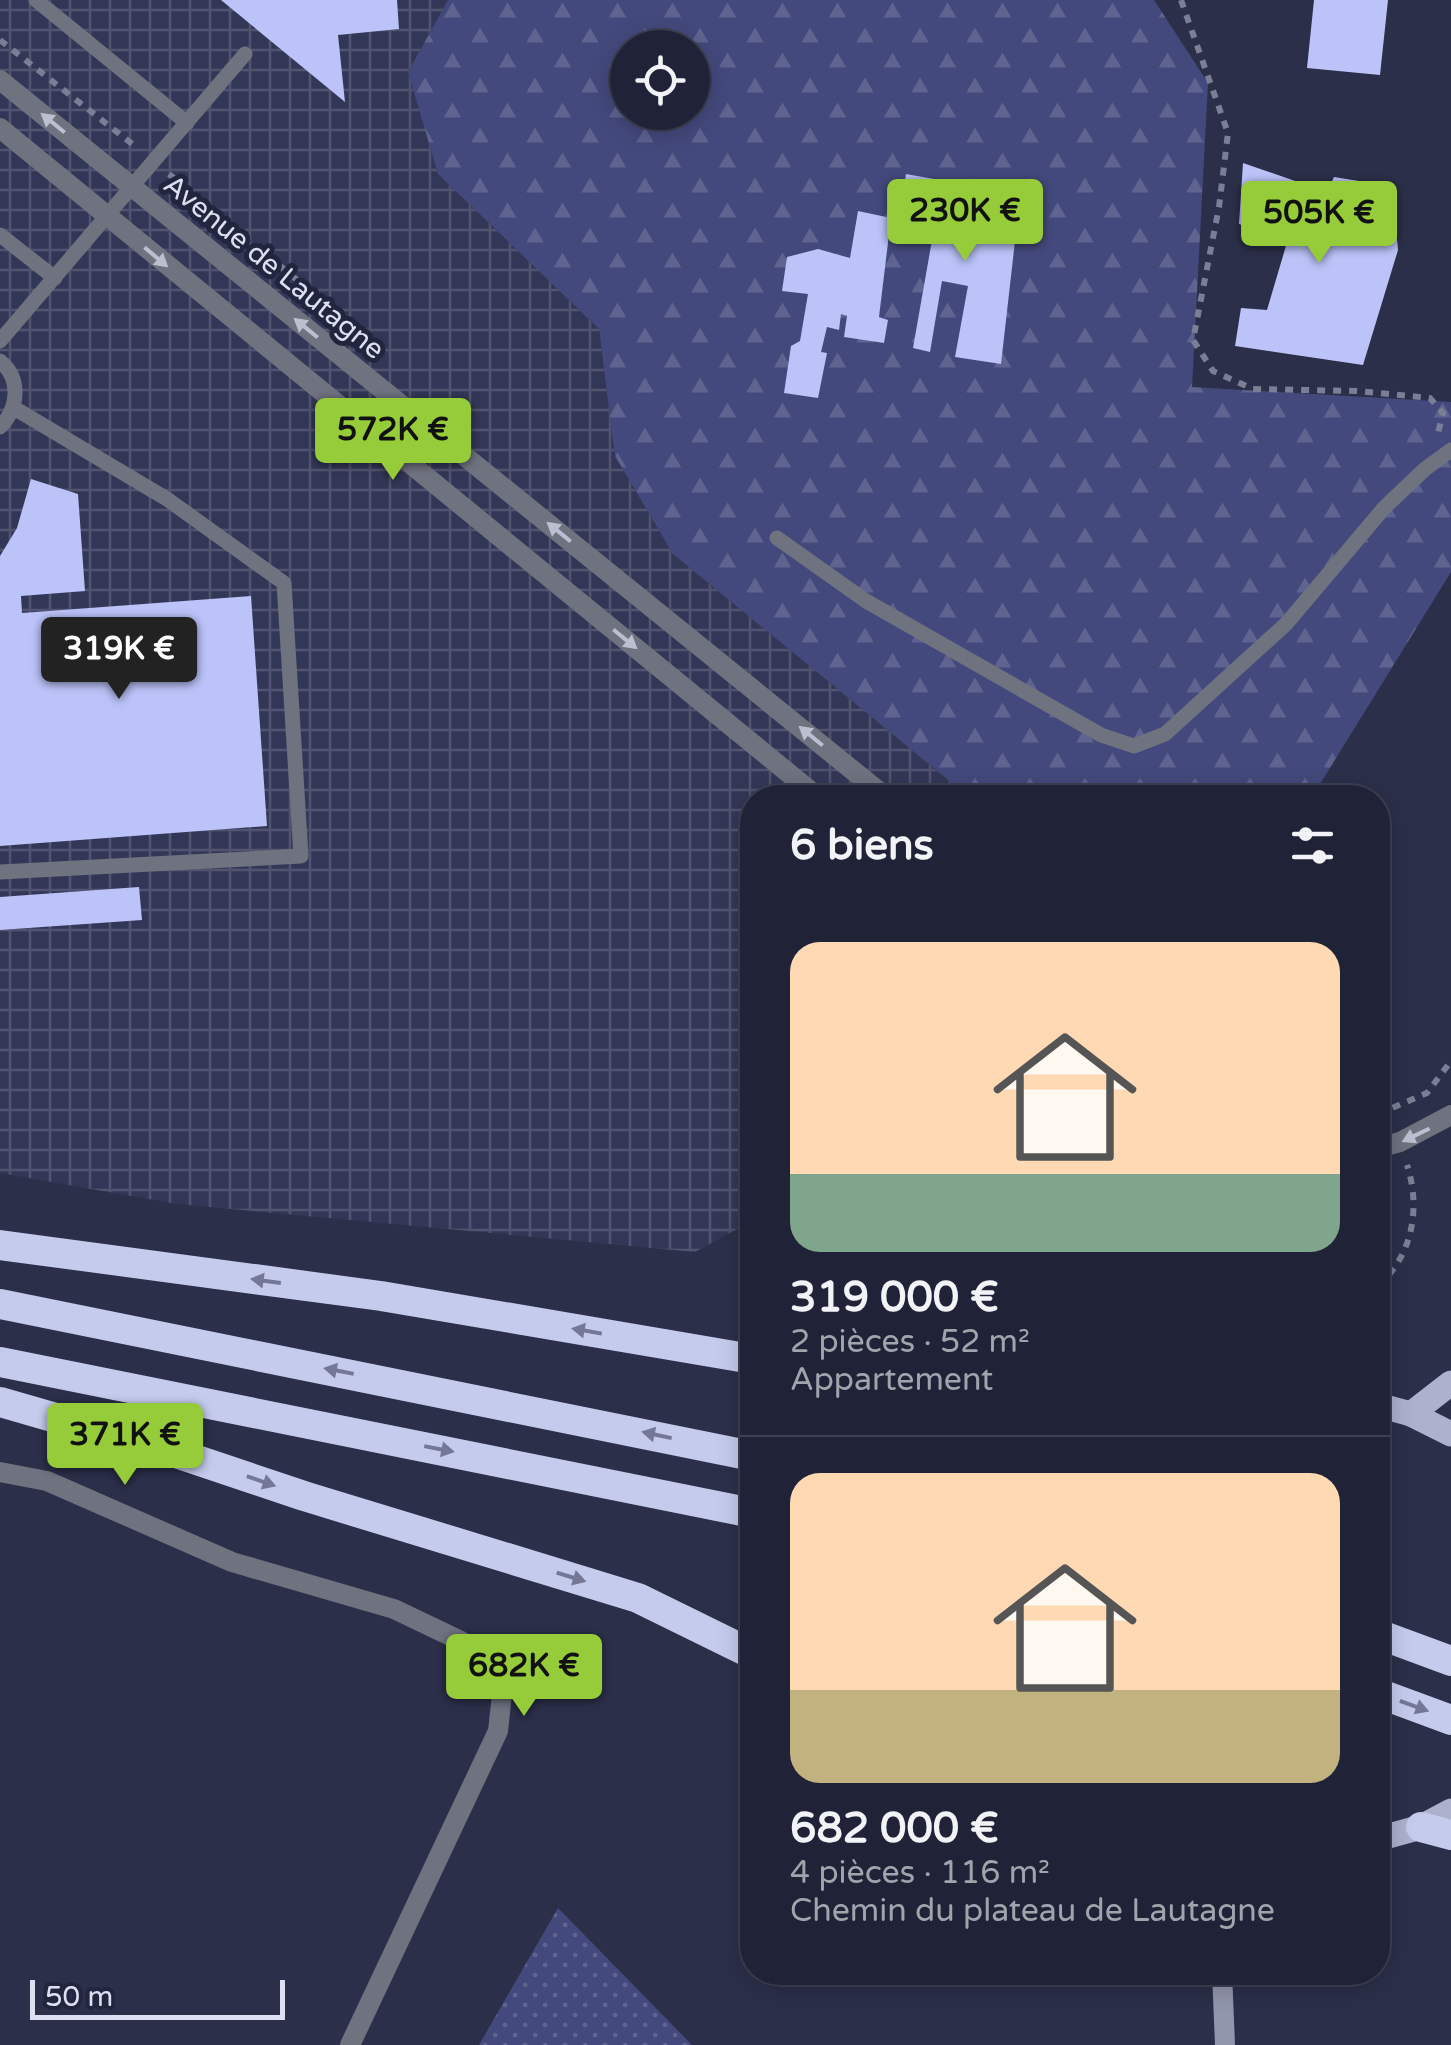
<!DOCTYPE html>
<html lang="fr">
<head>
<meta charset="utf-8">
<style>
	:root { --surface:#202337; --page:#282b3f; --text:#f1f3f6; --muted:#a2a4ad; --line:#3d4052; --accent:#96cc39 }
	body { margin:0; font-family:"Varela Round",sans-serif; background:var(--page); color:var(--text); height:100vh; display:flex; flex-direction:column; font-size:38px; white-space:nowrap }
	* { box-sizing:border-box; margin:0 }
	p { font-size:32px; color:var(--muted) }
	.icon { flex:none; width:55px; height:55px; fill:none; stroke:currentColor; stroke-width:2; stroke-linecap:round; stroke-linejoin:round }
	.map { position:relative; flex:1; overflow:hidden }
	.side { position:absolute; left:740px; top:785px; width:650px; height:1200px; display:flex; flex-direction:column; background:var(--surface); border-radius:40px; box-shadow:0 5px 25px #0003,0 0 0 2px var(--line) }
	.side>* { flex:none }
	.controls { position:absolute; left:610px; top:30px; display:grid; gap:20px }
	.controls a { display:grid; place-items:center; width:100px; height:100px; border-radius:50%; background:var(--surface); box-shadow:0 5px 25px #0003,0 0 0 2px var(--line); font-size:50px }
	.scale { position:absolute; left:30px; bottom:25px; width:255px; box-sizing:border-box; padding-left:10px; border:5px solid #dce0f1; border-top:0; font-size:28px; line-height:35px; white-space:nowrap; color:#dce0f1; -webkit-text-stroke:8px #22253e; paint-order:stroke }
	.price { position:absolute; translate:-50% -85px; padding:0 22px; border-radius:10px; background:var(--accent); color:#111; font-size:32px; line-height:65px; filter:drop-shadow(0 2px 5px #0008) }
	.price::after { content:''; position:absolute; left:50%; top:60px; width:30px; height:22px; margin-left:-15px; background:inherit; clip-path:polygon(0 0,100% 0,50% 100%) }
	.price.selected { background:#222; color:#fff }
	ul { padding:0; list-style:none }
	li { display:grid; align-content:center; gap:20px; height:530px; padding:0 50px }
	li+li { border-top:2px solid var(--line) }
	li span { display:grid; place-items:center; height:310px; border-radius:30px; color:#555 }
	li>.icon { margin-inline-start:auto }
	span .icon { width:180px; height:180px; fill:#fffc; stroke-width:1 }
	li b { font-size:42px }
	h2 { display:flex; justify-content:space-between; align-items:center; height:120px; padding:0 50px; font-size:42px }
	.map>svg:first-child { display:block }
	.industrial { fill:url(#industrial-grid) }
	.grass { fill:url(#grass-dots) }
	.forest { fill:url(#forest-firs); fill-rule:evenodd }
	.building { fill:#bbc3f9 }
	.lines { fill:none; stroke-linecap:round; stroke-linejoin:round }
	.path { stroke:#7b7f95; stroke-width:6; stroke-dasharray:8 8; stroke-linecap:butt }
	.lane { stroke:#6f727f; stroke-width:15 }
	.street { stroke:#6f727f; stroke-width:20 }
	.secondary { stroke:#9296ac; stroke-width:20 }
	.primary { stroke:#adb1ce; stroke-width:25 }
	.highway { stroke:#c5cbed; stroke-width:30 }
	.oneway { fill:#bbbfcf }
	.oneway2 { fill:#747896 }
	.labels { text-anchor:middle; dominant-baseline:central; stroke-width:10; stroke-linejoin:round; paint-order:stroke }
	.street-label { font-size:28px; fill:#dce0f1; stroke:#22253e }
</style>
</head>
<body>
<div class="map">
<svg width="1451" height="2045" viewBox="0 0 1451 2045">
	<defs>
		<pattern id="industrial-grid" width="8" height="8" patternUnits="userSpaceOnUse" patternTransform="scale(2.5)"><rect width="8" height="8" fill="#333757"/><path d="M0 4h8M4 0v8" fill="none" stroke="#505470"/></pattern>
		<pattern id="grass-dots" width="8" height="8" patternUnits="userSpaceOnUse" patternTransform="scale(2.5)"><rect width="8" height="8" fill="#44497d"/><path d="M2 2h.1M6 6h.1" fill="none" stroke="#5e6390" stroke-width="1.8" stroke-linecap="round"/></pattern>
		<pattern id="forest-firs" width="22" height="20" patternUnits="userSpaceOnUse" patternTransform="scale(2.5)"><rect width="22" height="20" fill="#44497d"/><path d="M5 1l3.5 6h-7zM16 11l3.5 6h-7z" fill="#5e6390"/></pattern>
	</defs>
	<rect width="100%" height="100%" fill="#2b2f49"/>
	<path class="industrial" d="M0,0H448L408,72L438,174L599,329L615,456L673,554L969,797L752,798V1221L695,1252L177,1204L0,1173Z"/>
	<path class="grass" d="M558,1908L692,2045H479Z"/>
	<path class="forest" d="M448,0H1154L1208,83L1192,387L1451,402V572L1312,797H969L673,554L615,456L599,329L438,174L408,72ZM628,48H692V112H628Z"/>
	<g class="building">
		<path d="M221,0H397L399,29L338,35L345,102Z"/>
		<path d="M1314,0H1388L1380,75L1307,68Z"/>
		<path d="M1243,163L1327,192L1334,177L1384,185L1380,211L1395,217L1398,250L1363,365L1235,346L1241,308L1267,310L1288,239L1239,224Z"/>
		<path d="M906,174L945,181L943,191L1019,206L1001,364L955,357L968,286L942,281L930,352L913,348L935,223L899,216Z"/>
		<path d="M858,211L891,218L879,317L888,320L884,343L844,337L847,316L841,314L839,330L827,327L821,352L827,353L818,398L784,393L791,346L800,341L808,294L782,291L787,257L818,249L850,258Z"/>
		<path d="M31,479L78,494L85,591L21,596L22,613L251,596L267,826L0,846V556L17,528Z"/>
		<path d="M139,887L142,920L0,930V897Z"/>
	</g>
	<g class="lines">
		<g class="path">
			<path d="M1181,0L1228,133L1219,207L1193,340L1213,371L1253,389L1357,391L1430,398L1443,413L1438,433"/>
			<path d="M0,40L136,147"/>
			<path d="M169,174L383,351"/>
			<path d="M1378,1114L1427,1093L1451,1061"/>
			<path d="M1378,1286C1413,1255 1421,1208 1407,1165"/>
		</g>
		<g class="lane">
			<path d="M36,0L187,123"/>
			<path d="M0,235L55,278"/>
			<path d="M0,341L245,54"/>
			<path d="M0,361C22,379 18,409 0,427"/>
			<path d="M777,538L866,601L1101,735L1134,746L1165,734L1286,624L1384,508L1425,469L1451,450"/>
			<path d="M0,872L301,856L284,583L167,499L14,408"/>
		</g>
		<g class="street">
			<path d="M0,80L887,798"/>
			<path d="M0,128L819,798"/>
			<path d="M1378,1148L1400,1142L1451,1115"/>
			<path d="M0,1472L47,1481L232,1562L394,1609L461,1641L503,1685L498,1731L350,2045"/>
		</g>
		<path class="secondary" d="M1222,1972L1225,2045"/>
		<g class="primary">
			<path d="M1378,1405L1411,1414L1451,1434"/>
			<path d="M1411,1414L1451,1383"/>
			<path d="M1378,1839L1421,1827L1451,1811"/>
		</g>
		<g class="highway">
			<path d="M0,1245L381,1296L752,1359"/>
			<path d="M0,1304L752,1456"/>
			<path d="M0,1362L752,1513"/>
			<path d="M0,1402L170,1451L304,1496L638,1598L752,1654"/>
			<path d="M1378,1634L1451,1661"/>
			<path d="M1378,1693L1451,1720"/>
			<path d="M1421,1827L1451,1835"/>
		</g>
	</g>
	<defs><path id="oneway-solid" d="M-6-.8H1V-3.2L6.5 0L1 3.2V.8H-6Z" transform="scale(2.5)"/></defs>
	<g class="oneway">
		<use href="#oneway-solid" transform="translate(53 123) rotate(-141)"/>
		<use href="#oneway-solid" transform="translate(156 257) rotate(40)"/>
		<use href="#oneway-solid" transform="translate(306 328) rotate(-141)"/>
		<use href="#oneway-solid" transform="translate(559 532) rotate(-141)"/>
		<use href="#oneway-solid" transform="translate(625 639) rotate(39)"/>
		<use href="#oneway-solid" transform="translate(811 736) rotate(-141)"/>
		<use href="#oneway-solid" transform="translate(1416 1135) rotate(154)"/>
	</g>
	<g class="oneway2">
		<use href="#oneway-solid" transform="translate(266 1281) rotate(-172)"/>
		<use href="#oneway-solid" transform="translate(587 1331) rotate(-170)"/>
		<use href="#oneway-solid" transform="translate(339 1371) rotate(-169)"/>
		<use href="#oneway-solid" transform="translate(657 1435) rotate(-168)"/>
		<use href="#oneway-solid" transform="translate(439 1449) rotate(11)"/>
		<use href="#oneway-solid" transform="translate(261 1481) rotate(19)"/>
		<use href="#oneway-solid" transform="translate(571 1577) rotate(17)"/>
		<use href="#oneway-solid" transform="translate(1414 1706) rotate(20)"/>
	</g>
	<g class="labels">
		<g class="street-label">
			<text transform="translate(274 267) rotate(39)">Avenue de Lautagne</text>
		</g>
	</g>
</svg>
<div class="controls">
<a><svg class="icon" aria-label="locate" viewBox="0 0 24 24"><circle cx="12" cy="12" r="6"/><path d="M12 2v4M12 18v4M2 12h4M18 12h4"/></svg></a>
</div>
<div class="scale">50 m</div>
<b class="price" style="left:965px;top:264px">230K €</b>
<b class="price" style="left:1319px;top:266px">505K €</b>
<b class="price" style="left:393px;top:483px">572K €</b>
<b class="price selected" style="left:119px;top:702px">319K €</b>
<b class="price" style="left:125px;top:1488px">371K €</b>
<b class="price" style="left:524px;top:1719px">682K €</b>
<section class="side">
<h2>6 biens<svg class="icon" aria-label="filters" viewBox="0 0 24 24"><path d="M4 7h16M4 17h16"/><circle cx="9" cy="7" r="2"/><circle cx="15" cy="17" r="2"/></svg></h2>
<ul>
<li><span style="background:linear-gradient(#ffd9b3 75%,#7fa58c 0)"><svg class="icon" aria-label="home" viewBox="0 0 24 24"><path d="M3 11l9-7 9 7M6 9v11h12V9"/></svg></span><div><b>319 000 €</b><p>2 pièces · 52 m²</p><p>Appartement</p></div></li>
<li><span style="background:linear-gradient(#ffd9b3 70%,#c2b280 0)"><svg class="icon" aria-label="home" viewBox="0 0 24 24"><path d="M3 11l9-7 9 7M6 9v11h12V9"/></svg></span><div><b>682 000 €</b><p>4 pièces · 116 m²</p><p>Chemin du plateau de Lautagne</p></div></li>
</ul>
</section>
</div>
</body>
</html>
